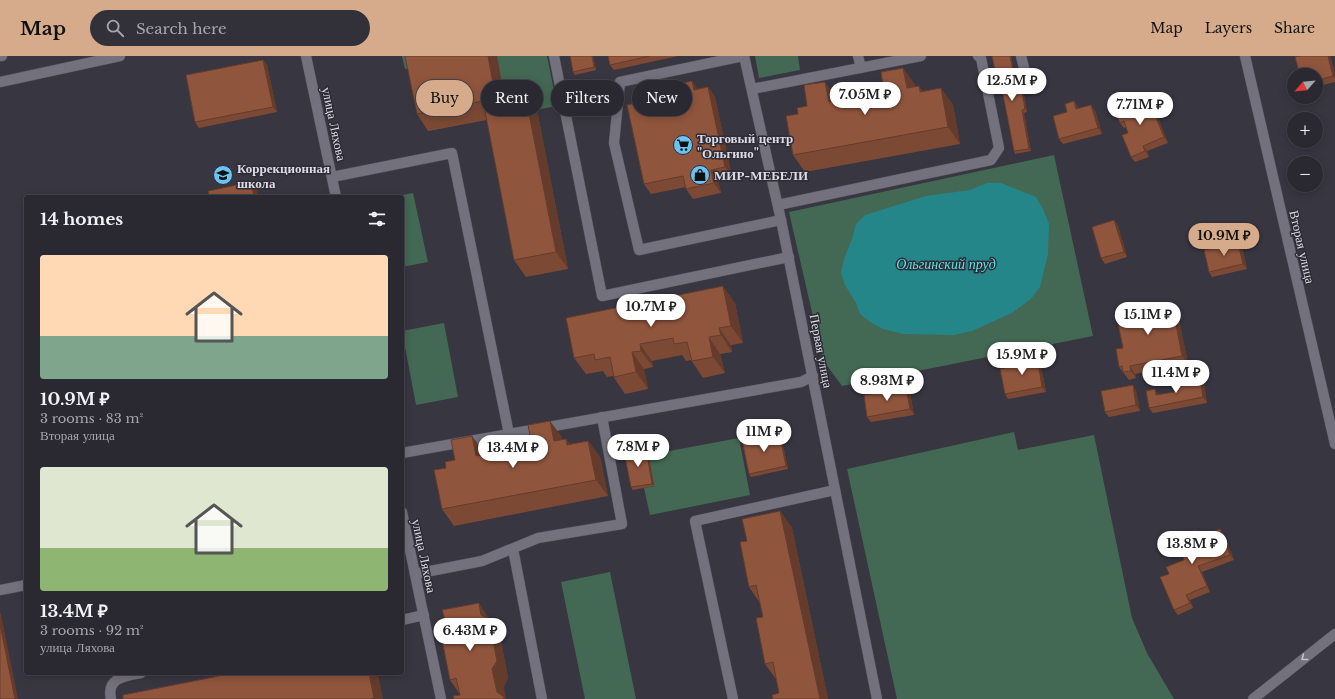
<!DOCTYPE html>
<html lang="en">
<head>
<meta charset="utf-8">
<style>
	:root { --surface:#2a2831; --page:#323039; --text:#f1f3f6; --muted:#a5a6ab; --line:#46444d; --accent:#d6ab8b }
	body { margin:0; font-family:"Libre Baskerville",serif; background:var(--page); color:var(--text); height:100vh; display:flex; flex-direction:column; font-size:15px; white-space:nowrap }
	* { box-sizing:border-box; margin:0 }
	p { font-size:13px; color:var(--muted) }
	.icon { flex:none; width:22px; height:22px; fill:none; stroke:currentColor; stroke-width:2; stroke-linecap:round; stroke-linejoin:round }
	.map { position:relative; flex:1; overflow:hidden }
	.side { position:absolute; left:24px; top:139px; width:380px; height:480px; display:flex; flex-direction:column; background:var(--surface); border-radius:4px; box-shadow:0 2px 10px #0003,0 0 0 1px var(--line) }
	.side>* { flex:none }
	.banner { position:absolute; left:416px; top:24px; width:380px; height:36px; display:flex; gap:8px }
	.needle { width:26px; rotate:243deg }
	.controls { position:absolute; left:1287px; top:12px; display:grid; gap:8px }
	.controls a { display:grid; place-items:center; width:36px; height:36px; border-radius:50%; background:var(--surface); box-shadow:0 2px 10px #0003,0 0 0 1px var(--line); font-size:20px }
	.price { position:absolute; translate:-50% -34px; padding:0 9px; border-radius:14px; background:#fff; color:#222; font-size:13px; line-height:26px; filter:drop-shadow(0 1px 2px #0008) }
	.price::after { content:''; position:absolute; left:50%; top:24px; width:12px; height:9px; margin-left:-6px; background:inherit; clip-path:polygon(0 0,100% 0,50% 100%) }
	.price.current { background:var(--accent); color:#111 }
	ul { padding:0; list-style:none }
	li { display:grid; align-content:center; gap:8px; height:212px; padding:0 16px }
	li span { display:grid; place-items:center; height:124px; border-radius:4px; color:#555 }
	li>.icon { margin-inline-start:auto }
	span .icon { width:72px; height:72px; fill:#fffc; stroke-width:1 }
	li b { font-size:17px }
	h2 { display:flex; justify-content:space-between; align-items:center; height:48px; padding:0 16px; font-size:17px }
	.pill { padding:0 14px; border-radius:18px; background:var(--surface); box-shadow:0 2px 10px #0003,0 0 0 1px var(--line); font-size:14px; line-height:36px }
	.pill.current { background:var(--accent); color:#111 }
	header { display:flex; align-items:center; gap:24px; box-sizing:border-box; height:56px; padding:0 20px; background:var(--accent); color:#111 }
	header strong { font-size:19px }
	nav { display:flex; gap:22px; margin-inline-start:auto; font-size:14px }
	.search { width:280px; height:36px; background:var(--page); display:flex; align-items:center; gap:10px; box-sizing:border-box; padding:0 14px; border-radius:22px; color:var(--muted); font-size:15px }
	.map>svg:first-child { display:block }
	.green { fill:#436853 }
	.water { fill:#248689 }
	.lines { fill:none; stroke-linecap:round; stroke-linejoin:round }
	.minor-casing { stroke:#54525c; stroke-width:11 }
	.minor { stroke:#74717e; stroke-width:10 }
	.wall { fill:#7c4934 }
	.shaded-wall { fill:#653c2b }
	.building { fill:#90553d; stroke:#653c2b }
	.oneway { stroke:#c3c0ca }
	.labels { text-anchor:middle; dominant-baseline:central; stroke-width:3; stroke-linejoin:round; paint-order:stroke }
	.street-label { font-size:13px; fill:#dddbe3; stroke:#2e2c37 }
	.poi-label { font-size:13px; font-weight:bold; fill:#dddbe3; stroke:#2e2c37; text-anchor:start }
	.water-label { font-size:14px; font-style:italic; fill:#5ce3e8; stroke:#2e2c37 }
</style>
</head>
<body>
<header>
<strong>Map</strong>
<div class="search"><svg class="icon" aria-label="search" viewBox="0 0 24 24"><circle cx="10" cy="10" r="6"/><path d="M15 15l6 6"/></svg>Search here</div>
<nav><a>Map</a><a>Layers</a><a>Share</a></nav>
</header>
<div class="map">
<svg width="1335" height="643" viewBox="0 0 1335 643">
	<rect width="100%" height="100%" fill="#383641"/>
	<g class="green">
		<path d="M402,0H547L557,50L428,75L416,11L405,13Z"/>
		<path d="M755,0H798L800,14L759,22Z"/>
		<path d="M1054,99L1093,280L842,330L823,304L789,156Z"/>
		<path d="M413,137L428,206L402,211V141H393Z"/>
		<path d="M444,267L458,341L416,349L402,275Z"/>
		<path d="M1014,376L1018,394L1094,379L1132,562L1147,597L1174,643H897L847,413Z"/>
		<path d="M739,382L750,439L650,459L644,432L654,430L648,399Z"/>
		<path d="M610,516L636,643H585L561,526Z"/>
	</g>
	<path class="water" d="M987,127H1001L1036,141L1043,153L1049,168L1048,198L1040,231L1031,243L1012,257L972,275L954,279L903,278L883,273L870,266L860,258L856,247L845,229L841,217L844,203L852,183L856,168L865,159L926,140L970,134Z"/>
	<g class="lines">
		<defs>
			<g id="minor">
				<path d="M0,0H2"/>
				<path d="M306,0L336,141"/>
				<path d="M554,0L602,240L789,201"/>
				<path d="M743,0L620,26L614,87L639,194L781,164"/>
				<path d="M744,0L781,164L877,643"/>
				<path d="M858,0L861,12"/>
				<path d="M1021,0L1024,12"/>
				<path d="M1245,0L1335,388"/>
				<path d="M0,26L120,0"/>
				<path d="M752,33L921,0"/>
				<path d="M332,121L452,97L509,378"/>
				<path d="M778,149L991,104L999,92L981,2L978,0"/>
				<path d="M402,397L801,326L813,320"/>
				<path d="M402,456L441,643"/>
				<path d="M513,493L542,643"/>
				<path d="M415,518L482,505L538,482L622,468L602,361"/>
				<path d="M0,534L26,529"/>
				<path d="M402,564L424,559"/>
				<path d="M111,643C106,622 125,620 141,617"/>
				<path d="M733,643L695,465L835,434"/>
				<path d="M1253,643L1335,578"/>
			</g>
		</defs>
		<use href="#minor" class="minor-casing"/>
		<use href="#minor" class="minor"/>
	</g>
	<g class="wall">
		<path d="M570,0H593L596,14L575,19L573,16Z"/>
		<path d="M608,0H678L614,14L610,9Z"/>
		<path d="M992,0H1011L1016,26L1020,25L1022,28L1027,56L1024,57L1031,95L1015,98L1014,95L1000,21L998,22L996,19Z"/>
		<path d="M1300,0H1330L1335,18V26L1316,31V19Z"/>
		<path d="M263,4L267,9L277,56L199,72L195,66Z"/>
		<path d="M903,12L915,29V30L923,35L941,32L953,49L960,88L805,116L793,99L798,58L807,50L837,43V45L838,44L842,50L874,44L884,36Z"/>
		<path d="M708,31L715,41L732,121L718,124L721,137L693,143L686,133V131L651,138L644,128L698,33Z"/>
		<path d="M505,41L537,54L568,213L526,221L514,204L487,64L428,75L417,58Z"/>
		<path d="M1074,45L1078,51V53L1095,54L1102,78L1063,88L1059,83L1067,56Z"/>
		<path d="M1152,47L1168,87L1147,95L1149,101L1135,106L1131,101L1128,77L1126,71L1124,72L1120,67Z"/>
		<path d="M1114,164L1118,170L1127,201L1105,208L1101,202Z"/>
		<path d="M1238,186L1242,191L1247,213L1212,221L1209,216Z"/>
		<path d="M735,247L743,287L731,289L732,296L720,298L725,317L703,322L691,304L686,305L682,299L652,305L653,311L644,313L648,333L625,338L613,320L607,321L603,315L586,318L574,302Z"/>
		<path d="M1177,255L1188,307L1135,318L1136,322L1129,324L1119,311L1123,292Z"/>
		<path d="M1040,305L1046,336L1008,343L1005,338Z"/>
		<path d="M1200,323L1204,328L1207,347L1153,357L1149,352L1158,339L1174,336Z"/>
		<path d="M1136,335L1140,355L1109,361L1105,356Z"/>
		<path d="M910,337L914,359L871,366L867,361Z"/>
		<path d="M779,376L781,379L788,413L751,421L749,418Z"/>
		<path d="M562,381V383L570,388L588,385L600,401L608,440L454,470L442,453L446,412L455,404L484,396L485,398H486L490,404L521,398L532,389Z"/>
		<path d="M648,395L654,430L633,434L631,431Z"/>
		<path d="M780,455L792,472L828,643H773L779,637L776,623L765,608L763,561L760,547L749,531L747,485Z"/>
		<path d="M1220,473L1224,479L1234,504L1202,516L1210,536L1190,544L1193,552L1178,559L1174,554L1169,518L1184,504L1199,480L1200,481Z"/>
		<path d="M490,564L491,567L500,580L508,622L504,630L459,637L450,624Z"/>
	</g>
	<g class="shaded-wall">
		<path d="M488,0H497L508,60L496,43Z"/>
		<path d="M592,0H593L596,14L594,11Z"/>
		<path d="M1010,0H1011L1016,29L1015,26Z"/>
		<path d="M1328,0H1330L1335,18V23L1333,20Z"/>
		<path d="M263,4L267,9L277,56L273,51Z"/>
		<path d="M903,12L915,29L919,49L907,32Z"/>
		<path d="M692,25L699,35L694,34Z"/>
		<path d="M1020,25L1022,28L1027,56L1025,53Z"/>
		<path d="M825,26L837,43L841,63L829,46Z"/>
		<path d="M919,30L931,47L920,36Z"/>
		<path d="M708,31L715,41L732,121L725,111Z"/>
		<path d="M941,32L953,49L960,88L948,71Z"/>
		<path d="M525,37L537,54L568,213L556,196Z"/>
		<path d="M1148,42L1152,47L1168,87L1164,81Z"/>
		<path d="M838,44L850,62L839,50Z"/>
		<path d="M1074,45L1078,51L1080,59L1076,53Z"/>
		<path d="M1091,49L1095,54L1102,78L1098,72Z"/>
		<path d="M1022,54L1024,57L1031,95L1029,93Z"/>
		<path d="M1143,90L1147,95L1149,101L1145,95Z"/>
		<path d="M711,114L718,124L721,137L714,127Z"/>
		<path d="M251,126L257,134L258,141H254Z"/>
		<path d="M1114,164L1118,170L1127,201L1124,196Z"/>
		<path d="M1238,186L1242,191L1247,213L1243,208Z"/>
		<path d="M723,230L735,247L743,287L731,270Z"/>
		<path d="M1172,247L1177,255L1188,307L1182,300Z"/>
		<path d="M719,272L731,289L732,296L721,279Z"/>
		<path d="M709,281L720,298L725,317L713,301Z"/>
		<path d="M640,288L652,305L653,311L641,295Z"/>
		<path d="M632,296L644,313L648,333L636,316Z"/>
		<path d="M1037,300L1040,305L1046,336L1042,331Z"/>
		<path d="M1130,310L1135,318L1136,322L1131,315Z"/>
		<path d="M1200,323L1204,328L1207,347L1203,341Z"/>
		<path d="M1133,329L1136,335L1140,355L1136,349Z"/>
		<path d="M906,332L910,337L914,359L910,353Z"/>
		<path d="M1155,333L1158,338L1160,344L1156,339Z"/>
		<path d="M550,365L562,381L566,402L554,385Z"/>
		<path d="M779,376L781,379L788,413L786,410Z"/>
		<path d="M472,380L484,396L488,417L476,400Z"/>
		<path d="M566,383L578,399L567,389Z"/>
		<path d="M588,385L600,401L608,440L596,424Z"/>
		<path d="M646,392L648,395L654,430L652,428Z"/>
		<path d="M486,398L498,415L487,404Z"/>
		<path d="M780,455L792,472L828,643H820Z"/>
		<path d="M1220,473L1224,479L1234,504L1230,499Z"/>
		<path d="M1196,474L1199,480L1202,487L1198,481Z"/>
		<path d="M1198,510L1202,516L1210,536L1207,530Z"/>
		<path d="M1186,539L1190,544L1193,552L1190,547Z"/>
		<path d="M479,547L490,564L491,567L500,580L508,622L504,630L506,643H502L497,636Z"/>
		<path d="M0,557L1,558L18,643H15L0,568Z"/>
		<path d="M369,617H378L383,643H375L374,642Z"/>
	</g>
	<g class="building">
		<path d="M405,0H488L496,43L525,37L556,196L514,204L483,45L417,58Z"/>
		<path d="M570,0H592L594,11L573,16Z"/>
		<path d="M608,0H650L610,9Z"/>
		<path d="M992,0H1010L1015,26L1020,25L1025,53L1022,54L1029,93L1014,95L999,18L996,19Z"/>
		<path d="M1300,0H1328L1333,20L1316,25V19H1300L1295,1Z"/>
		<path d="M263,4L273,51L195,66L186,19Z"/>
		<path d="M903,12L907,32L919,30L920,36L941,32L948,71L793,99L786,60L798,58L797,52L807,50L804,29L825,26L829,46L838,44L839,50L874,44L872,38L884,36L881,16Z"/>
		<path d="M692,25L694,34L708,31L725,111L711,114L714,127L686,133L683,120L644,128L627,49L666,40L664,31Z"/>
		<path d="M1148,42L1164,81L1143,90L1145,95L1131,101L1122,79L1128,77L1124,65L1120,67L1116,58L1122,55L1121,52Z"/>
		<path d="M1074,45L1076,53L1091,49L1098,72L1059,83L1053,60L1067,56L1065,48Z"/>
		<path d="M251,126L254,141H209L208,135Z"/>
		<path d="M1114,164L1124,196L1101,202L1092,171Z"/>
		<path d="M1238,186L1243,208L1209,216L1204,194Z"/>
		<path d="M723,230L731,270L719,272L721,279L709,281L713,301L692,305L687,286L674,288L673,282L640,288L641,295L632,296L636,316L614,321L610,301L595,304L594,298L574,302L566,262Z"/>
		<path d="M1172,247L1182,300L1130,310L1131,315L1123,316L1122,310L1119,311L1116,293L1123,292L1116,258Z"/>
		<path d="M1037,300L1042,331L1005,338L1000,313L1019,309L1018,304Z"/>
		<path d="M1200,323L1203,341L1149,352L1146,335L1155,333L1156,339L1174,336L1173,328Z"/>
		<path d="M1133,329L1136,349L1105,356L1101,335Z"/>
		<path d="M906,332L910,353L867,361L864,339Z"/>
		<path d="M550,365L554,385L566,383L567,389L588,385L596,424L442,453L434,414L446,412L445,406L455,404L451,384L472,380L476,400L486,398L487,404L521,398L520,392L532,389L528,369Z"/>
		<path d="M779,376L786,410L749,418L742,384Z"/>
		<path d="M646,392L652,428L631,431L624,396Z"/>
		<path d="M780,455L820,643H773L772,639L779,637L773,606L765,608L756,562L763,561L756,529L749,531L740,486L747,485L742,463Z"/>
		<path d="M1220,473L1230,499L1198,510L1207,530L1186,539L1190,547L1174,554L1160,521L1169,518L1166,511L1184,504L1176,481L1196,474L1198,481Z"/>
		<path d="M479,547L481,559L489,563L497,605L492,613L497,636L504,641V643H454L453,640L460,639L456,622L450,624L438,564L445,563L442,554Z"/>
		<path d="M0,568L15,643H0Z"/>
		<path d="M234,617H369L374,642L370,643H123V639Z"/>
	</g>
	<defs><path id="oneway-chevron" d="M-2-3.5L2.5 0L-2 3.5" fill="none" stroke-width="1.6" stroke-linecap="round" stroke-linejoin="round"/></defs>
	<use class="oneway" href="#oneway-chevron" transform="translate(1304 602) rotate(142)"/>
	<defs>
		<symbol id="supermarket-disc" viewBox="-11 -11 22 22"><circle r="9.5" fill="#69c4f1" stroke="#2e2c37"/><path d="M-6-5.5h2.5l.6 2H6L4.5 2H-2.5L-4.4-4H-6ZM-1.5 3.2a1.3 1.3 0 1 0 .1 0ZM3 3.2a1.3 1.3 0 1 0 .1 0Z" fill="#111"/></symbol>
		<symbol id="school-disc" viewBox="-11 -11 22 22"><circle r="9.5" fill="#69c4f1" stroke="#2e2c37"/><path d="M0-5L7-2L0 1L-7-2ZM-4 1L0 2.5L4 1V4Q0 6-4 4Z" fill="#111"/></symbol>
		<symbol id="shop-disc" viewBox="-11 -11 22 22"><circle r="9.5" fill="#69c4f1" stroke="#2e2c37"/><path d="M-5-2.5h2.3a2.7 3.5 0 0 1 5.4 0H5L5.5 6h-11ZM-1.5-2.5h3a1.5 2.3 0 0 0-3 0Z" fill="#111"/></symbol>
	</defs>
	<g fill-rule="evenodd">
		<use href="#supermarket-disc" x="672" y="78" width="22" height="22"/>
		<use href="#school-disc" x="212" y="108" width="22" height="22"/>
		<use href="#shop-disc" x="689" y="108" width="22" height="22"/>
	</g>
	<g class="labels">
		<g class="street-label">
			<text transform="translate(334 68) rotate(78)">улица Ляхова</text>
			<text transform="translate(1302 191) rotate(77)">Вторая улица</text>
			<text transform="translate(821 295) rotate(79)">Первая улица</text>
			<text transform="translate(424 500) rotate(78)">улица Ляхова</text>
		</g>
		<g class="poi-label">
			<text x="697" y="82">Торговый центр<tspan x="697" dy="15">"Ольгино"</tspan></text>
			<text x="237" y="112">Коррекционная<tspan x="237" dy="15">школа</tspan></text>
			<text x="714" y="119">МИР-МЕБЕЛИ</text>
		</g>
		<g class="water-label">
			<text x="946" y="208">Ольгинский пруд</text>
		</g>
	</g>
</svg>
<div class="controls">
<a><svg class="needle" viewBox="-14 -14 28 28"><path d="M0-13l5 13h-10z" fill="#e53935"/><path d="M0 13l5-13h-10z" fill="#a5a6ab"/></svg></a>
<a>+</a>
<a>−</a>
</div>
<b class="price" style="left:1012px;top:46px">12.5M ₽</b>
<b class="price" style="left:865px;top:60px">7.05M ₽</b>
<b class="price" style="left:1140px;top:70px">7.71M ₽</b>
<b class="price current" style="left:1224px;top:201px">10.9M ₽</b>
<b class="price" style="left:651px;top:272px">10.7M ₽</b>
<b class="price" style="left:1148px;top:280px">15.1M ₽</b>
<b class="price" style="left:1022px;top:320px">15.9M ₽</b>
<b class="price" style="left:1176px;top:338px">11.4M ₽</b>
<b class="price" style="left:887px;top:346px">8.93M ₽</b>
<b class="price" style="left:764px;top:397px">11M ₽</b>
<b class="price" style="left:638px;top:412px">7.8M ₽</b>
<b class="price" style="left:513px;top:413px">13.4M ₽</b>
<b class="price" style="left:1192px;top:509px">13.8M ₽</b>
<b class="price" style="left:470px;top:596px">6.43M ₽</b>
<div class="banner">
<a class="pill current">Buy</a>
<a class="pill">Rent</a>
<a class="pill">Filters</a>
<a class="pill">New</a>
</div>
<section class="side">
<h2>14 homes<svg class="icon" aria-label="filters" viewBox="0 0 24 24"><path d="M4 7h16M4 17h16"/><circle cx="9" cy="7" r="2"/><circle cx="15" cy="17" r="2"/></svg></h2>
<ul>
<li><span style="background:linear-gradient(#ffd9b3 65%,#7fa58c 0)"><svg class="icon" aria-label="home" viewBox="0 0 24 24"><path d="M3 11l9-7 9 7M6 9v11h12V9"/></svg></span><div><b>10.9M ₽</b><p>3 rooms · 83 m²</p><p>Вторая улица</p></div></li>
<li><span style="background:linear-gradient(#dfe7d0 65%,#8fb573 0)"><svg class="icon" aria-label="home" viewBox="0 0 24 24"><path d="M3 11l9-7 9 7M6 9v11h12V9"/></svg></span><div><b>13.4M ₽</b><p>3 rooms · 92 m²</p><p>улица Ляхова</p></div></li>
</ul>
</section>
</div>
</body>
</html>
